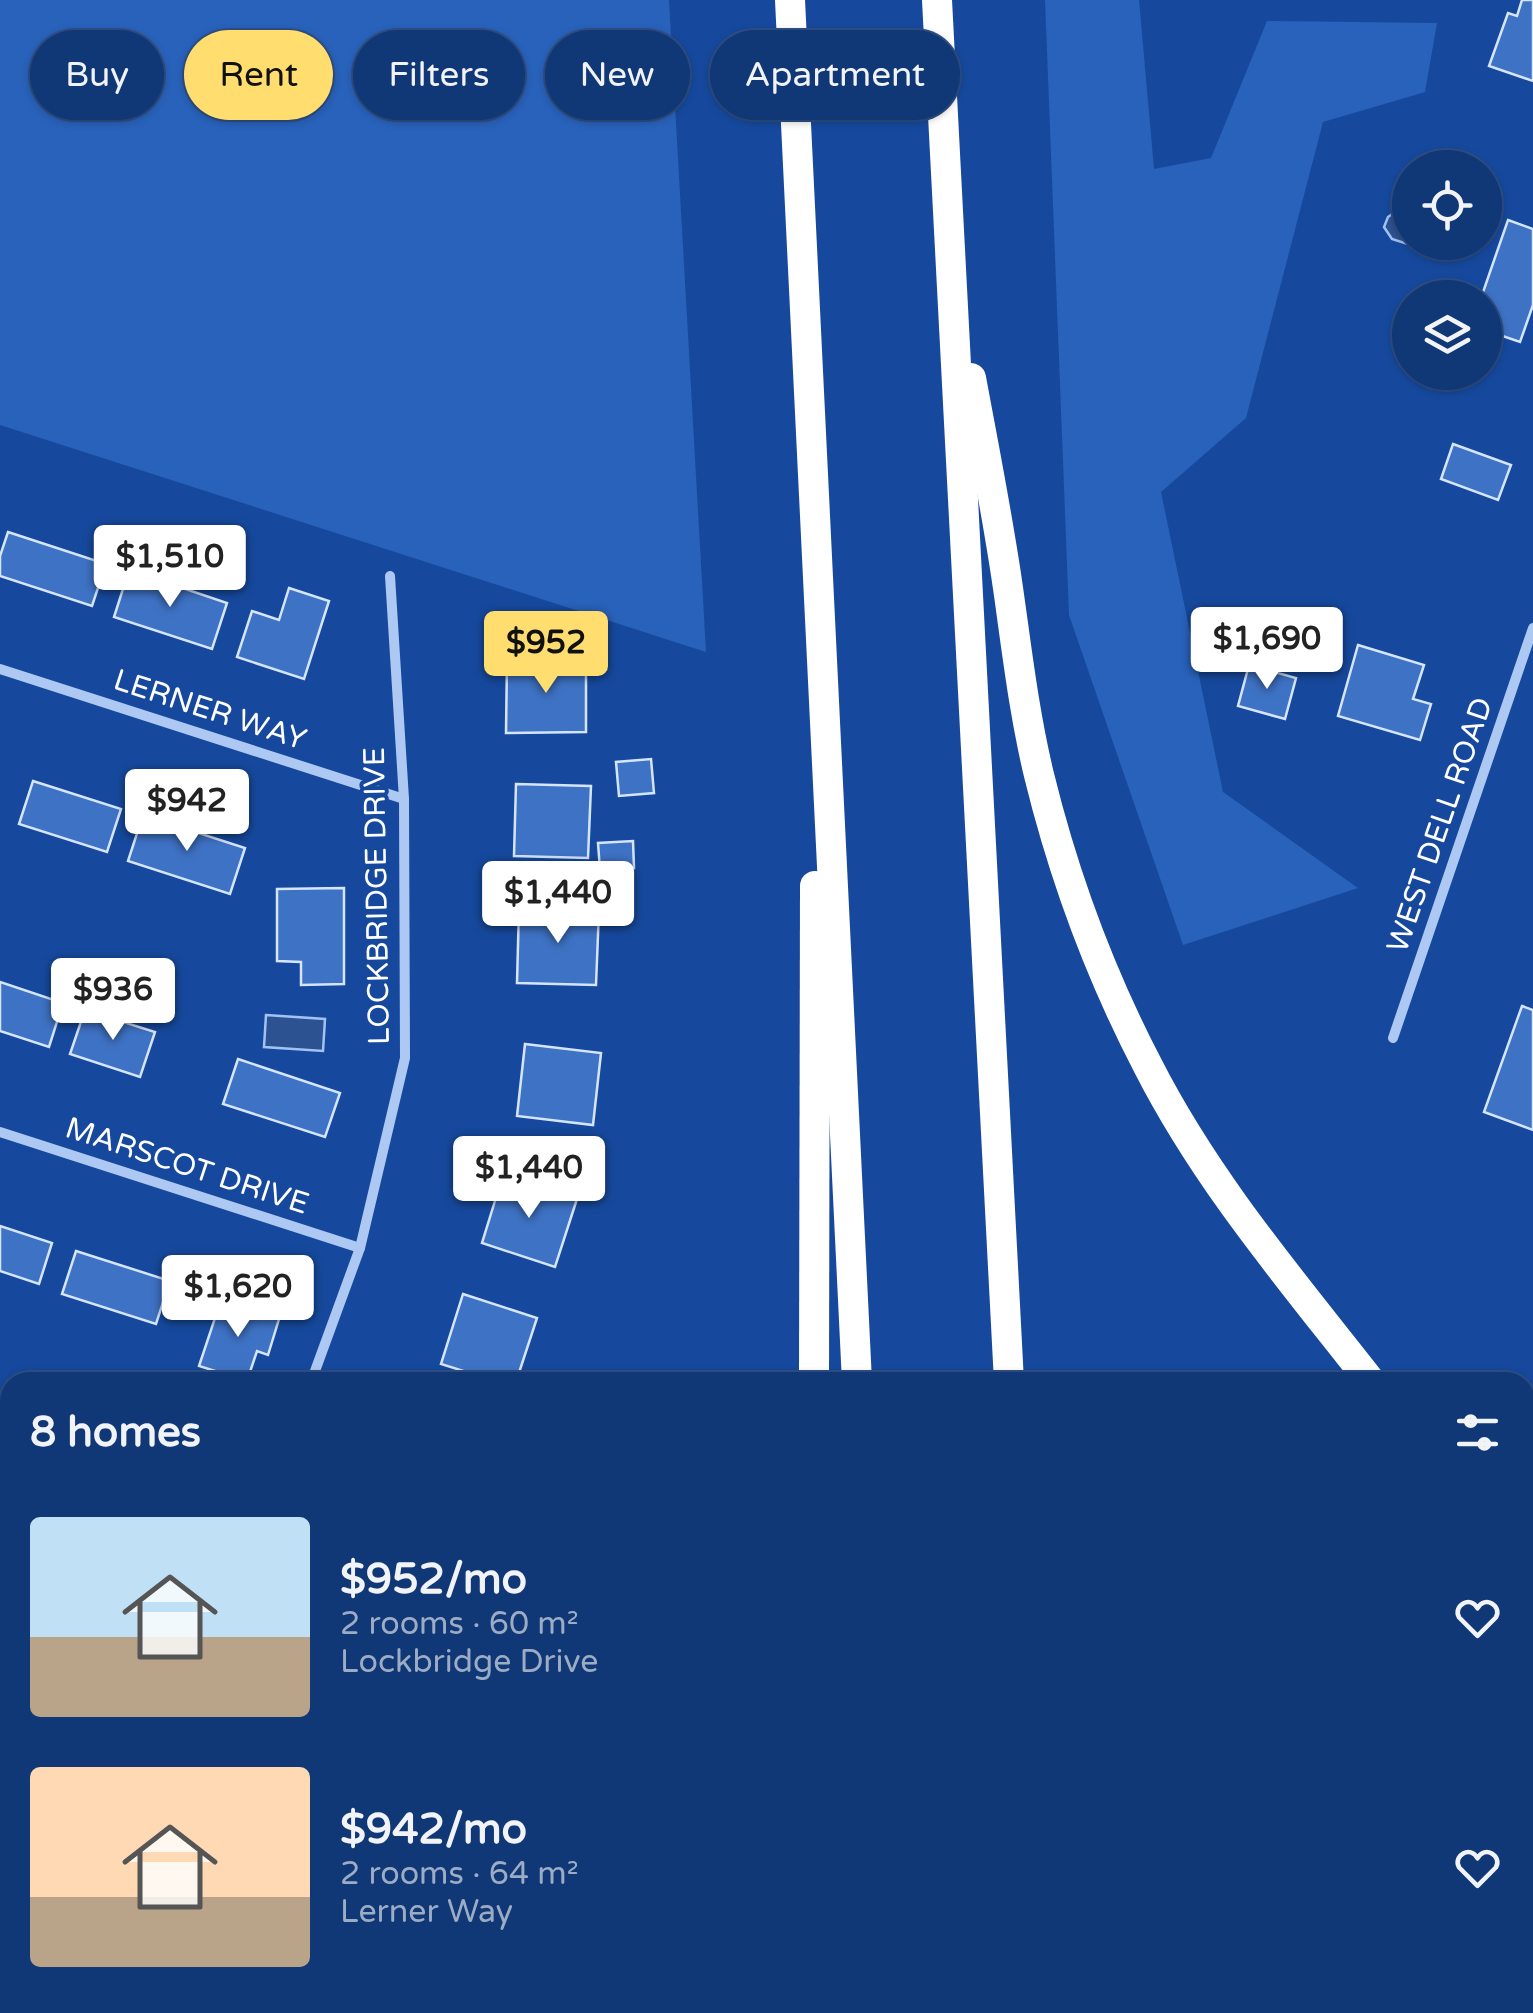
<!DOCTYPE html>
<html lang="en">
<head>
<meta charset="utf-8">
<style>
	:root { --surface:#103776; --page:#193f7b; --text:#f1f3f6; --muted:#9cacc5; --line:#305188; --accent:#ffde6f }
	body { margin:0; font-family:"Varela Round",sans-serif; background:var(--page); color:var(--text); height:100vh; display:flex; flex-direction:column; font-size:38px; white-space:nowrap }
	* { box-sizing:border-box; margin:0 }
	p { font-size:32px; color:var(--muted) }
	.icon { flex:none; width:55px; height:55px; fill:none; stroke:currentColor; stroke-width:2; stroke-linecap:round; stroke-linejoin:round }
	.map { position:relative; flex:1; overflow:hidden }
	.side { position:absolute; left:0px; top:1372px; width:1535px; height:642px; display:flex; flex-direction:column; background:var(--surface); border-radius:30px 30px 0 0; box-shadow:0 2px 8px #0004,0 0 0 2px var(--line) }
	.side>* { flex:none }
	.banner { position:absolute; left:30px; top:30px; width:1000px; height:90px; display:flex; gap:20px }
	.fabs { position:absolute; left:1392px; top:150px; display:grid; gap:20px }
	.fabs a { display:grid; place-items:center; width:110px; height:110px; border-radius:50%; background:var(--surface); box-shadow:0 2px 8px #0004,0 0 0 2px var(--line); font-size:50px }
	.price { position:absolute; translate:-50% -85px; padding:0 22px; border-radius:10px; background:#fff; color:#222; font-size:32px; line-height:65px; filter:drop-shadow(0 2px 5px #0008) }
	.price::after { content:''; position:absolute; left:50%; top:60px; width:30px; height:22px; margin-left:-15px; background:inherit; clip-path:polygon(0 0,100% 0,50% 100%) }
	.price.on { background:var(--accent); color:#111 }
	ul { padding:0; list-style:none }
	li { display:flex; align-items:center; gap:30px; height:250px; padding:0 30px }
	li span { display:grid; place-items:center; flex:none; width:280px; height:200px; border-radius:10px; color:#555 }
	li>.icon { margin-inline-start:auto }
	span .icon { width:120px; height:120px; fill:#fffc; stroke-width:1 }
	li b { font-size:42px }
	h2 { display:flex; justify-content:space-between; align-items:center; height:120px; padding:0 30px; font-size:42px }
	.tag { padding:0 35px; border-radius:45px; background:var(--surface); box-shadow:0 2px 8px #0004,0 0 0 2px var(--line); font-size:35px; line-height:90px }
	.tag.on { background:var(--accent); color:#111 }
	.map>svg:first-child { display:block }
	.green { fill:#2962bb }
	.water { fill:#2d5291; stroke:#a0c2f5; stroke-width:2.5 }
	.building { fill:#3e72c4; stroke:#d5e5fd; stroke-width:2.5 }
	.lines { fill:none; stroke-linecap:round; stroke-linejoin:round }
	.street { stroke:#adc9f3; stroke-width:10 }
	.highway { stroke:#fff; stroke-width:30 }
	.labels { text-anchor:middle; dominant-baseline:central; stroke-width:8; stroke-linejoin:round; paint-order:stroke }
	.street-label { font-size:30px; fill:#fff; stroke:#16499d }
</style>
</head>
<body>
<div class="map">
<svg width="1533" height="2013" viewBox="0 0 1533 2013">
	<rect width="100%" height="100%" fill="#16499d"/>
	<g class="green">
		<path d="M0,0H669L706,652L0,425Z"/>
		<path d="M1045,0H1139L1154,169L1211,158L1267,21L1437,23L1425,92L1323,122L1246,418L1161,492L1223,792L1358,888L1183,945L1069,615Z"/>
	</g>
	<g class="water">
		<path d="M1395,212L1410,216V242L1439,243L1426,250L1392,239L1384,227L1388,217Z"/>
		<path d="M266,1015L325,1019L323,1051L264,1047Z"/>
	</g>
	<g class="building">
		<path d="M1522,0H1533V81L1489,66L1508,13L1517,16Z"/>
		<path d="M1508,220L1533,229V305L1520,342L1485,330V298H1481Z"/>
		<path d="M1453,444L1511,465L1498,500L1441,479Z"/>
		<path d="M8,532L106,564L92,606L0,576V556Z"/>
		<path d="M129,570L227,603L212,649L114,617Z"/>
		<path d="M289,588L329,601L304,679L237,657L252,611L279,620Z"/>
		<path d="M1358,645L1424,665L1413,699L1431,704L1420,740L1338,716Z"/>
		<path d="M586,659V732L506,733L507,660Z"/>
		<path d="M1249,665L1296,678L1285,719L1238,706Z"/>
		<path d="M651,759L654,793L619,796L616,762Z"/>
		<path d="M33,781L121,809L107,852L19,824Z"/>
		<path d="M516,784L591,786L588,858L514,856Z"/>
		<path d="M143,815L245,848L230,894L128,861Z"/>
		<path d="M633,841L634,868L600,870L598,843Z"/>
		<path d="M344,888V984L301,985V962L277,961V889Z"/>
		<path d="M519,908L599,910L596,985L517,983Z"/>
		<path d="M0,982L63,1003L49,1047L0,1031Z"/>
		<path d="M1522,1006L1533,1010V1130L1484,1112Z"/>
		<path d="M85,1010L155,1032L140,1077L70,1054Z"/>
		<path d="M525,1044L601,1053L593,1125L517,1116Z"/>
		<path d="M238,1059L340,1093L325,1137L223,1104Z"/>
		<path d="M503,1175L577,1199L555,1267L482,1243Z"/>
		<path d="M0,1226L52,1243L39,1284L0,1271Z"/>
		<path d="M76,1251L170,1281L156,1324L62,1294Z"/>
		<path d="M463,1294L537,1318L516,1382H498L441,1364Z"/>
		<path d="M221,1300L279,1319L268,1355L257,1351L247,1381L199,1366Z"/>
		<path d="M0,1674L10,1677V1719L0,1750Z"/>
	</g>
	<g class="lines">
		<g class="street">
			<path d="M0,669L404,799"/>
			<path d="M1393,1038L1533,628"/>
			<path d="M0,1132L360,1248"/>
			<path d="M311,1382L360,1248L405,1058L404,799L390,576"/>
			<path d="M0,1583L10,1586"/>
		</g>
		<g class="highway">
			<path d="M790,0L857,1382"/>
			<path d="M937,0L1009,1382"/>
			<path d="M971,378C984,448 998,518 1008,588C1017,651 1024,713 1039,775C1064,877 1100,974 1148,1066C1207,1182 1292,1281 1371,1382"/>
			<path d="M814,1382L815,886"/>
			<path d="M1525,1578L1533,1588"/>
			<path d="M1525,1847L1533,1849"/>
			<path d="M894,2005L895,2013"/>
			<path d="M1043,2005L1044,2013"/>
			<path d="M710,2013L714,2005"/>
			<path d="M1149,2013L1154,2005"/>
		</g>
	</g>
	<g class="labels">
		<g class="street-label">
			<text transform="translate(210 710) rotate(18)">LERNER WAY</text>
			<text transform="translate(1440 825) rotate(-71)">WEST DELL ROAD</text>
			<text transform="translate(377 896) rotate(-91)">LOCKBRIDGE DRIVE</text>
			<text transform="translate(187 1166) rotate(18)">MARSCOT DRIVE</text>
		</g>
	</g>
</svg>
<div class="fabs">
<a><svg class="icon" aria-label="locate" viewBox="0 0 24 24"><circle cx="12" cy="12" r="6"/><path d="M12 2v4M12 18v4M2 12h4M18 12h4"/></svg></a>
<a><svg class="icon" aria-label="layers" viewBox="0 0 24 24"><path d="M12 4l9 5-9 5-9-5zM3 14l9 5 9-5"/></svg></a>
</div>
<b class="price" style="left:170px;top:610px">$1,510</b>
<b class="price" style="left:1267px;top:692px">$1,690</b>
<b class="price on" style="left:546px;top:696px">$952</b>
<b class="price" style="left:187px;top:854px">$942</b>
<b class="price" style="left:558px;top:946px">$1,440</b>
<b class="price" style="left:113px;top:1043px">$936</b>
<b class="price" style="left:529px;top:1221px">$1,440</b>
<b class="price" style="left:238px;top:1340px">$1,620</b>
<div class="banner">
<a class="tag">Buy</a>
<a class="tag on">Rent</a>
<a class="tag">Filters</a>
<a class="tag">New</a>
<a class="tag">Apartment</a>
</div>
<section class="side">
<h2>8 homes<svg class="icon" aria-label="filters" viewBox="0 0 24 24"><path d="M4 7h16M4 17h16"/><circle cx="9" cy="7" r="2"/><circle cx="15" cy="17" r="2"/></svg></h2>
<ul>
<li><span style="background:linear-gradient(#bfe0f5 60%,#b9a48a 0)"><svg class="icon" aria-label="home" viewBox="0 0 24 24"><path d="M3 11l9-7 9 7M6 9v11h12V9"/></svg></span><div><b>$952/mo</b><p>2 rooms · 60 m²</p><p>Lockbridge Drive</p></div><svg class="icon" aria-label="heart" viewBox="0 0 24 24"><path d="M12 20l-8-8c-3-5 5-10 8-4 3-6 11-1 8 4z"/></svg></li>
<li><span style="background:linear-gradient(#ffd9b3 65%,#b9a48a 0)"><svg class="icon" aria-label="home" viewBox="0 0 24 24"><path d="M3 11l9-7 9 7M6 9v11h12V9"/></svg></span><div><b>$942/mo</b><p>2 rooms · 64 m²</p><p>Lerner Way</p></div><svg class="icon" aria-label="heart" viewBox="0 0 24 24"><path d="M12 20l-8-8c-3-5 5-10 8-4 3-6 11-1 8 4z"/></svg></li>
</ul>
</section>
</div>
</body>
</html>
